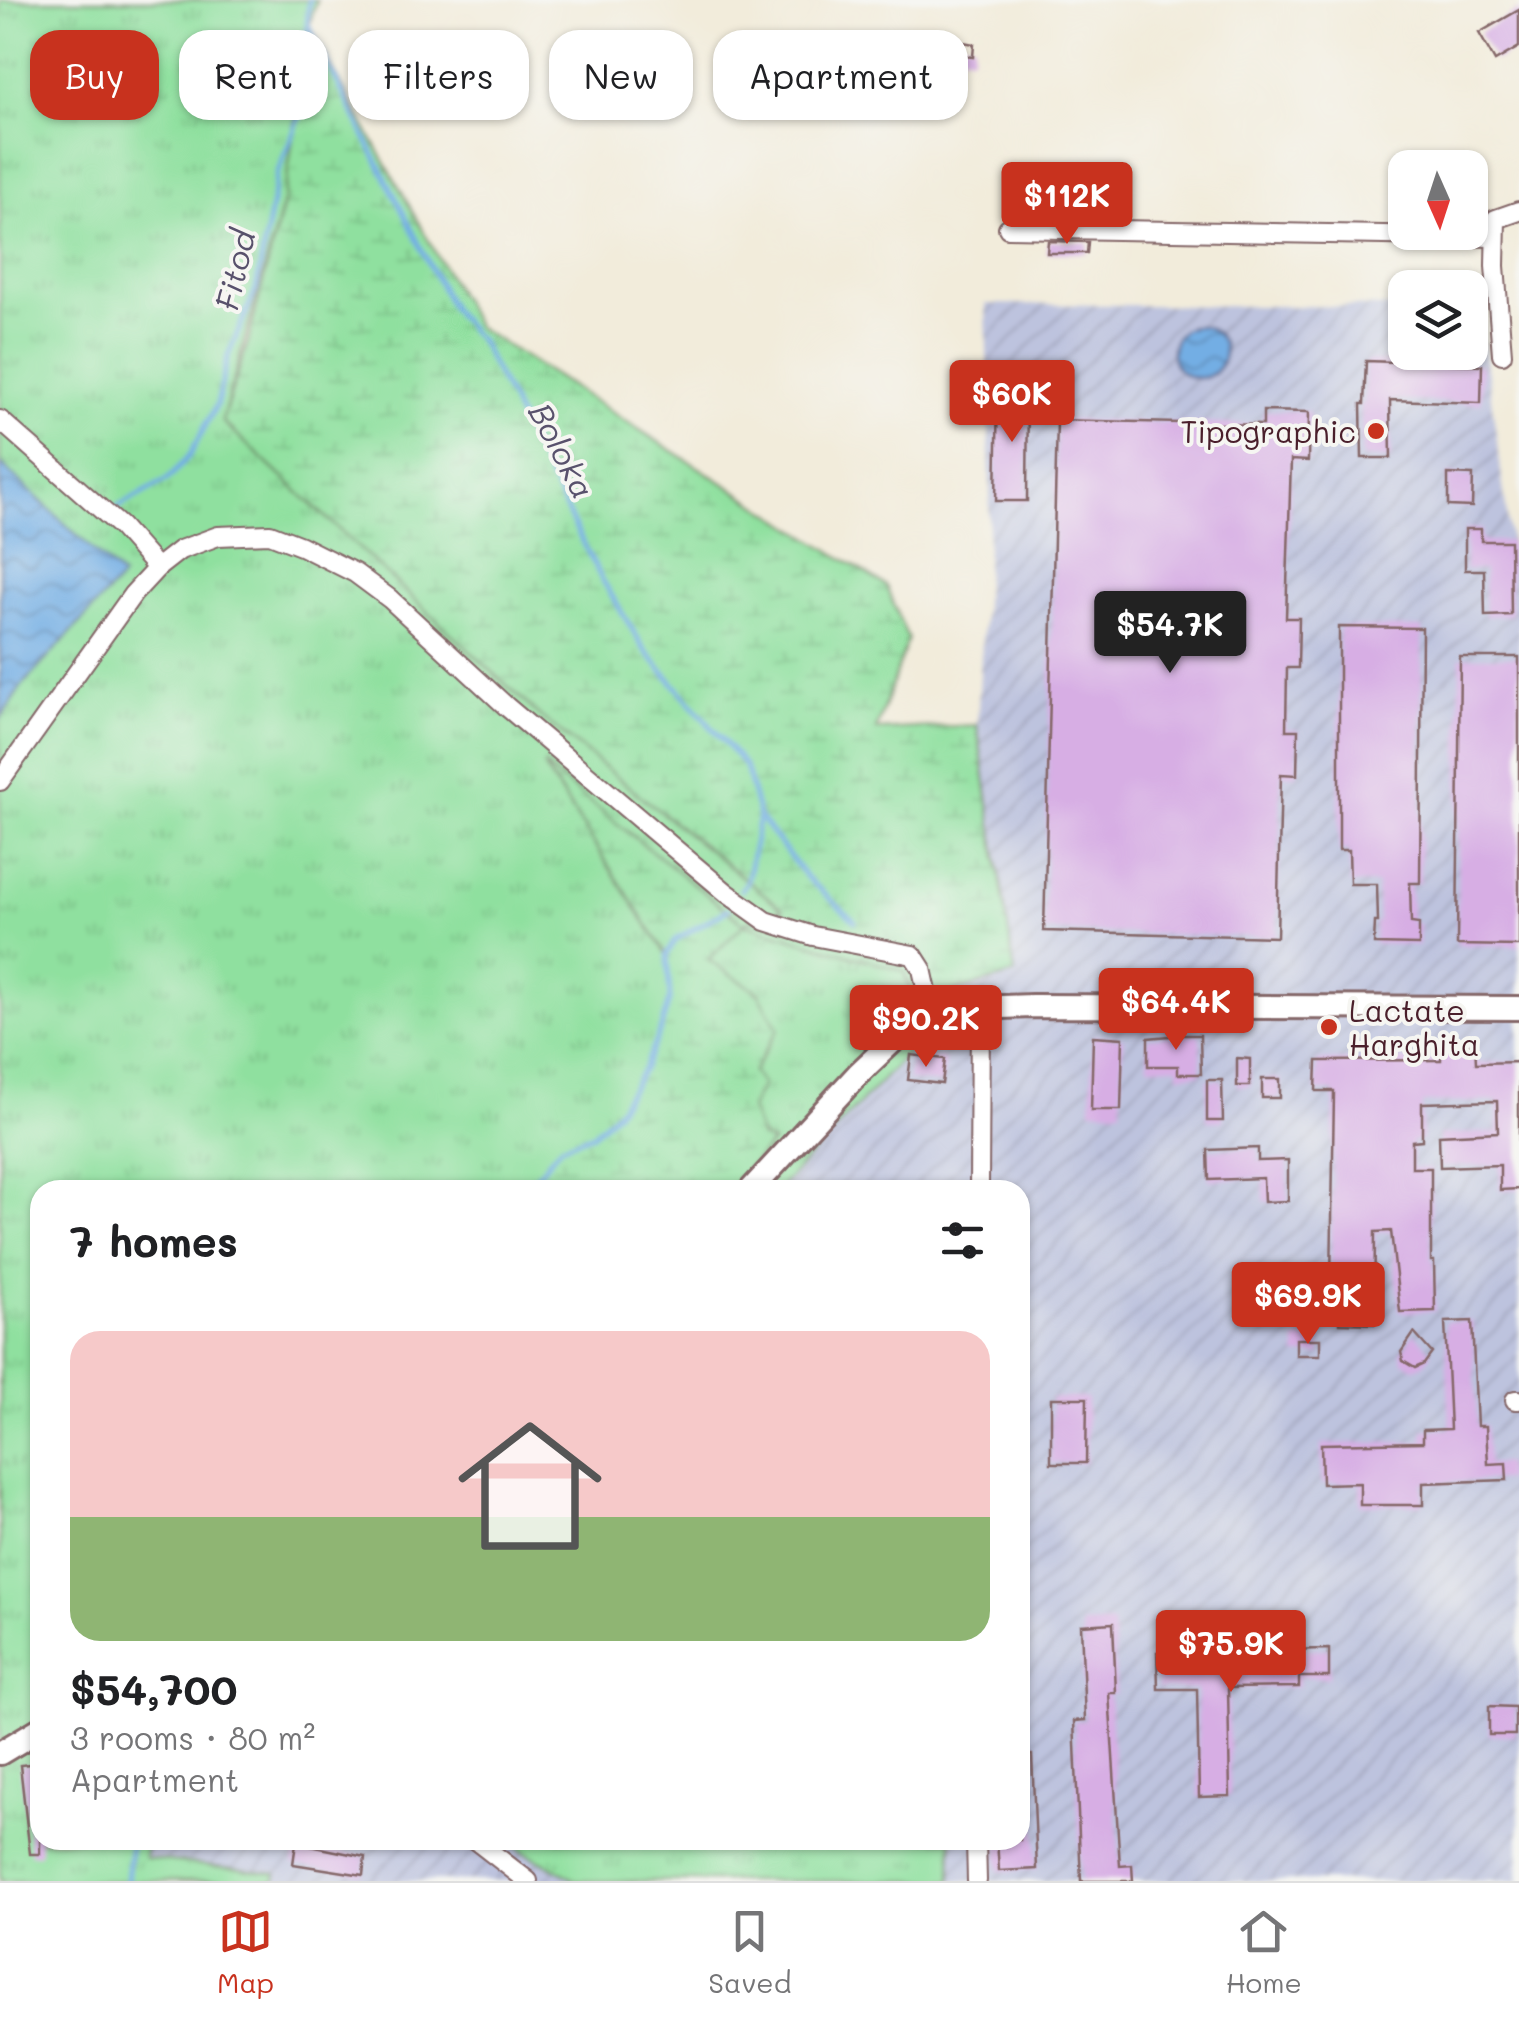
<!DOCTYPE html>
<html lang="en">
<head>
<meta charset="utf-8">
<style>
	:root { --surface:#fff; --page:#f6f6f6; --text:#202124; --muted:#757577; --line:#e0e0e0; --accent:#c8321e }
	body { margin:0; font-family:Mali,sans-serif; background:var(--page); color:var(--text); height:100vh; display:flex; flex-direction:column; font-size:38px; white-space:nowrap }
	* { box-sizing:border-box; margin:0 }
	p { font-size:32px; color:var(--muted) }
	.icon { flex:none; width:55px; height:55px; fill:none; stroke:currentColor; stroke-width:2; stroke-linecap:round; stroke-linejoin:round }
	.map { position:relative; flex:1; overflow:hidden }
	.drawer { position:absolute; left:30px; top:1180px; width:1000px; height:670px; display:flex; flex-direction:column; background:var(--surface); border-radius:30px; box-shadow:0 2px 8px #0004 }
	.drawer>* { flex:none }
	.top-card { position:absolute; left:30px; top:30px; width:1000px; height:90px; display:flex; gap:20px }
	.needle { width:65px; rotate:177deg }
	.buttons { position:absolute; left:1388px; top:150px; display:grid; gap:20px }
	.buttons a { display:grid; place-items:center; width:100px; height:100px; border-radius:20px; background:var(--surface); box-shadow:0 2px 8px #0004; font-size:50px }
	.price { position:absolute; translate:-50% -85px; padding:0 22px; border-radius:10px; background:var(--accent); color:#fff; font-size:32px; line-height:65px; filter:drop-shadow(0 2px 5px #0008) }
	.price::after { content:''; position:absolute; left:50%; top:60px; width:30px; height:22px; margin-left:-15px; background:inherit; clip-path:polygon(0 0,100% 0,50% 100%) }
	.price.on { background:#222; color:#fff }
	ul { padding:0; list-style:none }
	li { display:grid; align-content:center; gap:20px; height:530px; padding:0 40px }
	li span { display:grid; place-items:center; height:310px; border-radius:30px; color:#555 }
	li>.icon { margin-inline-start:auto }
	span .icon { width:180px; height:180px; fill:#fffc; stroke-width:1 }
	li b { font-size:42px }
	h2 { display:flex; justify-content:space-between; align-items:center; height:120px; padding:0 40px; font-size:42px }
	.pill { padding:0 35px; border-radius:30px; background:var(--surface); box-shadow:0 2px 8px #0004; font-size:35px; line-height:90px }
	.pill.on { background:var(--accent); color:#fff }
	.menu { display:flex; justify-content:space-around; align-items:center; height:140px; border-top:2px solid var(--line); background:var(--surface); font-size:28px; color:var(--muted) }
	.menu a { display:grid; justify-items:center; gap:5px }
	.menu .on { color:var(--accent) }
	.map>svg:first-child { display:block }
	.industrial { fill:url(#industrial-furrows) }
	.grass { fill:url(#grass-tufts); stroke:#6c8065; stroke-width:2.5 }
	.wetland { fill:url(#wetland-marsh); stroke:#6c8065; stroke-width:2.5 }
	.water { fill:url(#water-waves); stroke:#5e6688; stroke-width:2.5 }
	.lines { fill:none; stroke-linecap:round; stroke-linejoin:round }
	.stream { stroke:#73aee4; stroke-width:5 }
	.building { fill:#d7aee4 }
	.minor-casing { stroke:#856769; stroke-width:22 }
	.major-casing { stroke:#856769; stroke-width:28 }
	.minor { stroke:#fff; stroke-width:18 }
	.major { stroke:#fff; stroke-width:22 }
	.poi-dot { fill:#c8321e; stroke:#f6f6f2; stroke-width:4 }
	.labels { text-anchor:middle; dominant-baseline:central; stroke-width:8; stroke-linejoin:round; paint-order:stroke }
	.poi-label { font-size:30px; fill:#4a1f2b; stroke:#f6f6f2; text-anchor:end }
	.water-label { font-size:32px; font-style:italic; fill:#58516c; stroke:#f6f6f2 }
</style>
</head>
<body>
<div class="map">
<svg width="1519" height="1881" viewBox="0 0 1519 1881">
	<defs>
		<pattern id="industrial-furrows" width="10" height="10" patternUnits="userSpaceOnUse" patternTransform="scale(2.5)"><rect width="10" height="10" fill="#bdc3de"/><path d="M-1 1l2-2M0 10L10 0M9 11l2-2" fill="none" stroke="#a4a7bf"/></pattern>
		<pattern id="grass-tufts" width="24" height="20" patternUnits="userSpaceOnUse" patternTransform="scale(2.5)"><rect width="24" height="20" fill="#8fe09f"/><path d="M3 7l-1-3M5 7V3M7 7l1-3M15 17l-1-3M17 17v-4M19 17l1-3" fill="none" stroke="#7dc089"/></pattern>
		<pattern id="wetland-marsh" width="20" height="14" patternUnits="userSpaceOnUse" patternTransform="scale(2.5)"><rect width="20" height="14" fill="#8fe09f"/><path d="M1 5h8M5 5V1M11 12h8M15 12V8" fill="none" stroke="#7dc089"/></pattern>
		<pattern id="water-waves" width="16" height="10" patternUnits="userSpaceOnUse" patternTransform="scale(2.5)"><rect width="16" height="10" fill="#73aee4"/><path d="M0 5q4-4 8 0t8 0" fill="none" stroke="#608db9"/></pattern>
	</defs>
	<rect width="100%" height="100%" fill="#f6f6f2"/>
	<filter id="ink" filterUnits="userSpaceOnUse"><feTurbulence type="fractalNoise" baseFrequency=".01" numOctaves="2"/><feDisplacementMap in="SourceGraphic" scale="20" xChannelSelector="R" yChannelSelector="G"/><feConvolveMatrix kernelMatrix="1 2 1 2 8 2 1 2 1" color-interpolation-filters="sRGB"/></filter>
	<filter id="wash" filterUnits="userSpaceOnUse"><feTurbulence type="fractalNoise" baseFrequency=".0048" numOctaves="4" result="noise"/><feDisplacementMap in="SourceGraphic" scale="40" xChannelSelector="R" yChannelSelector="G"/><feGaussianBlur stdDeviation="2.25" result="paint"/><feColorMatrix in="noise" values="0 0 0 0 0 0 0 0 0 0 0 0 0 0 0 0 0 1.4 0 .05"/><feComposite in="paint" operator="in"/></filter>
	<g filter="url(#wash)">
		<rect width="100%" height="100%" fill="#f2ecdb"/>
		<g class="industrial">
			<path d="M986,304L1405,307V352H1470V308H1479L1519,604V1881H951L952,1840H1020V1190H778L922,1039L914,1003L1015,974L977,725L990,494Z"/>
			<path d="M147,1840H503L577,1881H275L276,1874L144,1857Z"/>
		</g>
		<g class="grass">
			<path d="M0,0H317L309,26L284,199L222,421L540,716L784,910L746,924L904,971L922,1038L778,1190H729L772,1143L761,1138L750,1108L761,1085L753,1073L758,992L707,960L545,769L667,955L670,997L661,1028L643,1070L617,1111L593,1134L561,1146L524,1190H40V1840H147L145,1858L276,1873L275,1881H0Z"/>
			<path d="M503,1840H952L951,1881H577Z"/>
		</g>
		<path class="wetland" d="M309,26L477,327L886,586L908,639L876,730L977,725L1015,974L914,1003L904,971L744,924L708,960L758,992L778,1029L753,1072L762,1085L750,1108L761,1138L772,1142L729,1190H524L561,1146L593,1134L617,1111L643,1070L661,1028L670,997L667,955L543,765L743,923L783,909L540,716L222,421L248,342L284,199Z"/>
		<g class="water">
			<circle cx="1198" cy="352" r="26"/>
			<path d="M0,463L122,577L21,687L0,720Z"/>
		</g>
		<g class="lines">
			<g class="stream">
				<path d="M309,26L452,309L481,343L600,576L644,649L745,766L759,816L747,882L741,890"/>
				<path d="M118,507L168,479L190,455L217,404L228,356L256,289L277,174L300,116L309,0"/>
				<path d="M759,817L806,877L855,921"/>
				<path d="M524,1190L561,1146L593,1134L617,1111L643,1070L661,1028L670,997L667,955L675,940L728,909"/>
				<path d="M127,1881L131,1840"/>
			</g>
		</g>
		<g id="blocks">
			<g class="building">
				<path d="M1519,10V47L1495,61L1479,33Z"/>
				<path d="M958,41L974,44L973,57L956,55Z"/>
				<path d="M1048,241L1088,242L1087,253H1047Z"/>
				<path d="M1366,361L1482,365L1481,403L1390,400L1391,458H1362L1361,404H1364Z"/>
				<path d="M998,388H1028L1027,501H996Z"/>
				<path d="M1263,411L1309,412L1308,461L1291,460L1286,618H1299L1298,668H1287L1286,730H1298L1297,775L1281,774L1277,937L1044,931L1057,420L1263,425Z"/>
				<path d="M1448,474L1473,475L1472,507L1448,506Z"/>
				<path d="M1465,529H1481V541H1510L1511,615L1485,616L1484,570H1465Z"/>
				<path d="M1339,627L1422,628L1420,883H1410L1411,923L1419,924V945L1374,944L1375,922H1378L1377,884H1350L1349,850H1339Z"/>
				<path d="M1460,657H1519V946L1457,945Z"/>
				<path d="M1182,1035H1200L1201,1074H1178V1066H1148V1038Z"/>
				<path d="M1093,1036L1123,1038L1121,1110H1091Z"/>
				<path d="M1475,1044L1476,1063L1519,1062V1189L1500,1190V1165L1440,1167L1439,1135L1498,1132L1497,1101L1422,1103V1140L1412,1141V1168H1431V1261H1434L1435,1311L1400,1312L1391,1231L1375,1232L1374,1324L1340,1323V1283H1331L1334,1091H1316L1317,1061L1441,1060V1045Z"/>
				<path d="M911,1055L945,1059L942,1084L908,1080Z"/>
				<path d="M1237,1058L1250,1059V1086H1237Z"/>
				<rect x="1262" y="1079" width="18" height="19"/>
				<path d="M1207,1080H1222L1223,1121H1207Z"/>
				<path d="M1258,1148V1161L1288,1160V1201L1264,1202L1263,1178L1209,1180L1208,1150Z"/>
				<path d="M1472,1321L1477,1426H1486L1488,1464L1506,1463L1507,1480L1423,1483V1505H1360V1483L1322,1484L1321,1444L1423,1442V1430L1450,1429L1445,1322Z"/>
				<path d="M1414,1333L1432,1353L1424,1364L1415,1368L1403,1361L1401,1352Z"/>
				<rect x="1296" y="1339" width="24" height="16"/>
				<path d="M1051,1398H1087L1086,1463H1051Z"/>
				<path d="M1113,1623L1116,1693H1109L1120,1866L1132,1865L1133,1881H1081L1074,1721L1085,1720L1081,1625Z"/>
				<path d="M1329,1649V1677H1299V1687L1228,1688L1230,1796L1199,1797L1197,1689H1158L1157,1652Z"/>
				<path d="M1489,1706L1515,1707V1735H1489Z"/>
				<path d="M1020,1755H1032L1037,1869L999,1871L997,1840H1020Z"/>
				<path d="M40,1763V1854H30L20,1765Z"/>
				<path d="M296,1843L365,1857L363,1875L293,1864Z"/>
			</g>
		</g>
	</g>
	<g filter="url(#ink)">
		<use href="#blocks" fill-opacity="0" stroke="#856769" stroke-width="2.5"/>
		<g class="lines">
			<defs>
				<g id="minor">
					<path d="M1008,228L1494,237"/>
					<path d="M1502,354L1495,266L1496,219L1519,211"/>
					<path d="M0,420L120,526L157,568"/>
					<path d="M0,781L133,594L157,568L180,550L218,536L270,534L301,546L355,573L390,599L507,707L727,893L766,921L813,936L913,955L922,969L932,1014"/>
					<path d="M979,1190L980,1007"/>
					<path d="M1515,1400H1519"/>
					<path d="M475,1840L528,1881"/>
					<path d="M976,1840L977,1881"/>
				</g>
				<g id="major">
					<path d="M751,1190L859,1073L913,1022L949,1009L1032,1006L1519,1008"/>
					<path d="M0,1753L40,1729"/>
				</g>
			</defs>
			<use href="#minor" class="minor-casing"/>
			<use href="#major" class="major-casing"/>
			<use href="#minor" class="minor"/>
			<use href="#major" class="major"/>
		</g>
	</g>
	<g class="poi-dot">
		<circle cx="1376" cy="431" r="10"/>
		<circle cx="1329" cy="1027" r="10"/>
	</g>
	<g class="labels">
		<g class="poi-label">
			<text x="1356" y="431">Tipographic</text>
			<text x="1349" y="1010" text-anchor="start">Lactate<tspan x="1349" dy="34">Harghita</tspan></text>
		</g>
		<g class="water-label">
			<text transform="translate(234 270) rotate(-77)">Fitod</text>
			<text transform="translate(563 450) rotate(62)">Boloka</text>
		</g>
	</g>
</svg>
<div class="buttons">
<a><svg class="needle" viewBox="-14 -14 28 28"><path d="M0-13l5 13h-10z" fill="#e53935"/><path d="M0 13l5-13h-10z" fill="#757577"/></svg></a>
<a><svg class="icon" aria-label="layers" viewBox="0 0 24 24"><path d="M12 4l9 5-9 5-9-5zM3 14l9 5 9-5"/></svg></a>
</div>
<b class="price" style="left:1067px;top:247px">$112K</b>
<b class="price" style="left:1012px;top:445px">$60K</b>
<b class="price on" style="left:1170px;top:676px">$54.7K</b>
<b class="price" style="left:1176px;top:1053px">$64.4K</b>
<b class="price" style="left:926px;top:1070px">$90.2K</b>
<b class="price" style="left:1308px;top:1347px">$69.9K</b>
<b class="price" style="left:1231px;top:1695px">$75.9K</b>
<div class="top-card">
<a class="pill on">Buy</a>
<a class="pill">Rent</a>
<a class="pill">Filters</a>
<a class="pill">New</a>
<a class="pill">Apartment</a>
</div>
<section class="drawer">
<h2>7 homes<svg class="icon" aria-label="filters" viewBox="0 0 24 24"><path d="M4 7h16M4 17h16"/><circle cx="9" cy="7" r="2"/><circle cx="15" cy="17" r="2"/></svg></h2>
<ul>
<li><span style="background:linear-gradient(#f6c9c9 60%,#8fb573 0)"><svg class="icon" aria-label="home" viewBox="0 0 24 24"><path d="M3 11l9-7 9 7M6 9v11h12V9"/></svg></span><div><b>$54,700</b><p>3 rooms · 80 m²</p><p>Apartment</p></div></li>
</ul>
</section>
</div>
<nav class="menu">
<a class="on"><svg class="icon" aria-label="map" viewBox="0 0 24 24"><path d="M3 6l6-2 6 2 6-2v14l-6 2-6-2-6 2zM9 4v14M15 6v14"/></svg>Map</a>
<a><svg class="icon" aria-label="saved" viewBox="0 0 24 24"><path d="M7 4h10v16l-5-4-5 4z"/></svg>Saved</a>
<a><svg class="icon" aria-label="home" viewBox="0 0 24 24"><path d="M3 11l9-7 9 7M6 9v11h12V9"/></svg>Home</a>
</nav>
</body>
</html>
